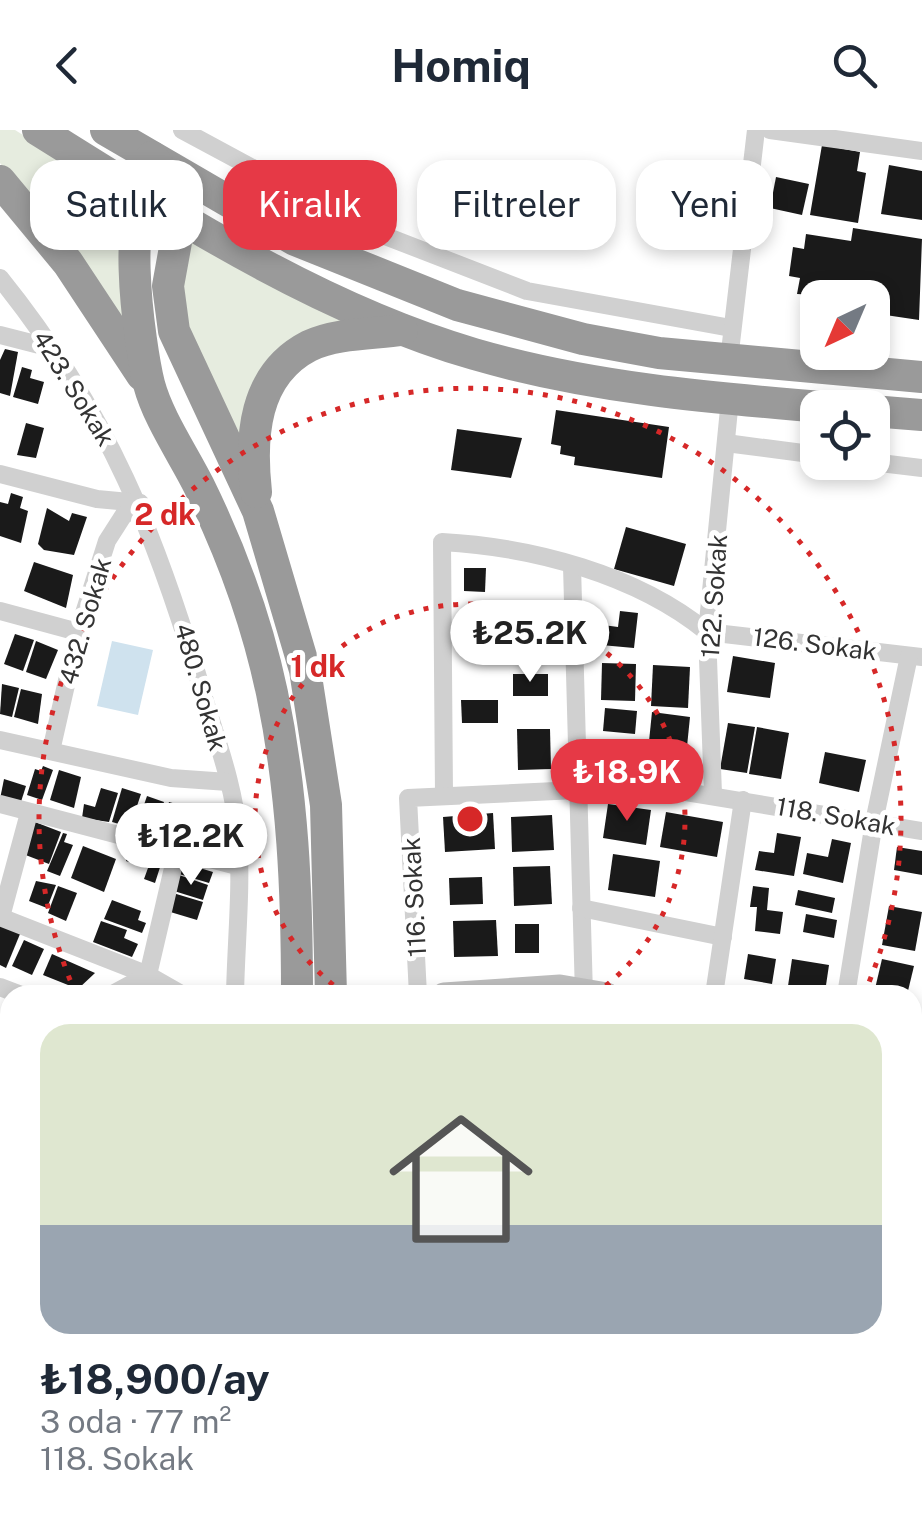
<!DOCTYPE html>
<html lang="tr">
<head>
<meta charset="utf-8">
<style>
	:root { --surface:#fff; --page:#f6f6f7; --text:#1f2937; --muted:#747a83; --line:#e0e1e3; --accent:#e63946 }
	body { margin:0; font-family:"Public Sans",sans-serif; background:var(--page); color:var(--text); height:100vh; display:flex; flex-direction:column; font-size:38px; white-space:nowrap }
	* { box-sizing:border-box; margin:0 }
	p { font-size:32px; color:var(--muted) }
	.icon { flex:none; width:55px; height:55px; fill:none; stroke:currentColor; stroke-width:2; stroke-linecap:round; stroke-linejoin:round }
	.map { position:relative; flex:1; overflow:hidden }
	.side { position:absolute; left:0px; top:855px; width:922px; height:552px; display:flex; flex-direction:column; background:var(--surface); border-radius:30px 30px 0 0; box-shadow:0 5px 15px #0003 }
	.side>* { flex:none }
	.guide { position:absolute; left:30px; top:30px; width:862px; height:90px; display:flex; gap:20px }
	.needle { width:65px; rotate:224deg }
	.tools { position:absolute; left:800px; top:150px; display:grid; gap:20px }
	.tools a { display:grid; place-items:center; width:90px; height:90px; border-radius:20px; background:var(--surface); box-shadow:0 5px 15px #0003; font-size:50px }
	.price { position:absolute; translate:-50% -85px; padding:0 22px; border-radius:35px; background:#fff; color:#222; font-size:32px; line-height:65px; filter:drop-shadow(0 2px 5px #0008) }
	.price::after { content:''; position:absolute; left:50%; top:60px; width:30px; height:22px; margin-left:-15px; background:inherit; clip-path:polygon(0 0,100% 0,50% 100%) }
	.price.current { background:var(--accent); color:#fff }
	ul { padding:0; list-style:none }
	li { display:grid; align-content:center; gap:20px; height:530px; padding:0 40px }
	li+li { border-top:2px solid var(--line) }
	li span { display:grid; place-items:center; height:310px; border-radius:30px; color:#555 }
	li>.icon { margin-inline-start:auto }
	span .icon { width:180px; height:180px; fill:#fffc; stroke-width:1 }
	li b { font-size:42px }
	.tag { padding:0 35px; border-radius:30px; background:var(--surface); box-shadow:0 5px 15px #0003; font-size:35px; line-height:90px }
	.tag.current { background:var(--accent); color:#fff }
	header { display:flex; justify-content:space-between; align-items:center; height:130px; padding:0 40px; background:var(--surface); font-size:45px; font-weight:700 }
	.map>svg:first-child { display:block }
	.green { fill:#e6ecdf }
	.water { fill:#cfe2ee }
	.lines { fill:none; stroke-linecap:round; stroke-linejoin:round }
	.stream { stroke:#cfe2ee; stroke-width:5 }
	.building { fill:#1a1a1a }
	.minor { stroke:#d0d0d0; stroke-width:18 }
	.secondary { stroke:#bdbdbd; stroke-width:25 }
	.trunk { stroke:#a2a2a2; stroke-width:30 }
	.motorway { stroke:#9a9a9a; stroke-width:32 }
	.ring { fill:none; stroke:#d62828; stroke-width:5; stroke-dasharray:5 10 }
	.labels { text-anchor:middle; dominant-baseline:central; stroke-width:10; stroke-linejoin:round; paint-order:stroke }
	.street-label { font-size:25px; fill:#333; stroke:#fff }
	.centre { fill:#d62828; stroke:#fff; stroke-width:5 }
	.ring-label { font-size:30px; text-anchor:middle; font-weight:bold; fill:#d62828; stroke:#fff; stroke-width:10; stroke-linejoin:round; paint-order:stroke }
</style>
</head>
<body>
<header><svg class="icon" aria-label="back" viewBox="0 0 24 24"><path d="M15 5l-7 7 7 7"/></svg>Homiq<svg class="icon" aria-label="search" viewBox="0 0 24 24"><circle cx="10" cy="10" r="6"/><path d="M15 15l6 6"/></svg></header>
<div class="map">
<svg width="922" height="1407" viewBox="0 0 922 1407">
	<rect width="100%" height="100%" fill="#fff"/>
	<g class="green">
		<path d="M0,0H15L130,72L124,192L0,33Z"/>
		<path d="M187,109L360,193L334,197L239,309L197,227L181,166Z"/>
	</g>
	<path class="water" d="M112,511L153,520L138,585L97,576Z"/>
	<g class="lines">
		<path class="stream" d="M912,1035L922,1039"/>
	</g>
	<g class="building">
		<path d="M822,15L860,22L857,41L866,43L858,93L810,85Z"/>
		<path d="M889,35L922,41V90L881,84Z"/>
		<path d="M776,47L809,54L802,85L770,78Z"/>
		<path d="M853,98L922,109L919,190L872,183V168L797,164L800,148L789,146L793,117L804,119L806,104L851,111Z"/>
		<path d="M5,219L18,222L10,266L0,263V230Z"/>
		<path d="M22,237L32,240L30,248L44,252L38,274L13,267Z"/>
		<path d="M556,280L669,297L662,348L574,335L575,327L560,324L561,316L551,314Z"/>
		<path d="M26,293L44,298L36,328L17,325Z"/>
		<path d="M457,299L522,308L511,348L451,340Z"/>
		<path d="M11,363L23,367L20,378L28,381L21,413L0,406V372L8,374Z"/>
		<path d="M47,378L69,391L72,383L87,387L74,425L44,420L38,414Z"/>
		<path d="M626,397L686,414L674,456L614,439Z"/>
		<path d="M34,432L73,445L66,478L24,461Z"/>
		<path d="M464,438H486L485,462L464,461Z"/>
		<path d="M620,481L638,483L634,518L601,515L603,495L618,497Z"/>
		<path d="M544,489L546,533L508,535L506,491Z"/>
		<path d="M15,504L34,510L23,541L4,534Z"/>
		<rect x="463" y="507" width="20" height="21"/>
		<path d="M36,511L58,520L46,549L26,542Z"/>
		<path d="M733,526L775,533L770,568L727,562Z"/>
		<path d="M602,533L636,534L635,571L601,570Z"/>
		<path d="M653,535L690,537L688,578L651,576Z"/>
		<rect x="513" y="544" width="35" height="22"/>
		<path d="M2,554L19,558L12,587L0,584Z"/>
		<path d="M21,559L42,564L38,594L14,587Z"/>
		<path d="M461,570H498V593H462Z"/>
		<path d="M605,578L637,581L635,604L603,601Z"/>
		<path d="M652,582L690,587L685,636L647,631Z"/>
		<path d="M728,593L755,597L747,643L720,639Z"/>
		<path d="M757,597L789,603L781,649L749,644Z"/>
		<path d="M517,599H550L551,639L518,640Z"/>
		<path d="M825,622L866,630L859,662L819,653Z"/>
		<path d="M43,636L53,640L42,670L27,665L35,639L41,641Z"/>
		<path d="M59,640L81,647L74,678L50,670Z"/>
		<path d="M4,649L26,656L20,675L0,669Z"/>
		<path d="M101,658L118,663L109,692L82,688L84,674L95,677Z"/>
		<path d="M122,658L141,664L130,697L112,692Z"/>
		<path d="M147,666L164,672L154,702L136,698Z"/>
		<path d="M169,672L190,678L181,709L160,702Z"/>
		<path d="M608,674L651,680L646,715L603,708Z"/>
		<path d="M196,678L219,685L210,717L186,710Z"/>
		<path d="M666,682L723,692L717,727L660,717Z"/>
		<path d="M493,683L495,719L445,722L443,687Z"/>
		<path d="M552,685L554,720L512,722L511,687Z"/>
		<path d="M35,692L61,702L49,734L23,724Z"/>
		<path d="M63,703L67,704L64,712L73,715L60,746L47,741Z"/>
		<path d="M777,703L801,707L794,746L755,740L759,721L774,723Z"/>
		<path d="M832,709L851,713L843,753L803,744L807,723L828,727Z"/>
		<path d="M83,716L116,729L104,762L71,748Z"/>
		<path d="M897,717L922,721V745L894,740Z"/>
		<path d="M130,718L162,731L155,753L144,749L148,738L126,731Z"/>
		<path d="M613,724L660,731L655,767L608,760Z"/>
		<path d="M183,733L213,742L209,753L179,744Z"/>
		<path d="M550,736L552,774L514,776L513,737Z"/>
		<path d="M179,745L208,755L203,770L174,761Z"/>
		<path d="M482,747L483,774L450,775L449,748Z"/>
		<path d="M36,751L56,755L47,778L29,771Z"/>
		<path d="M58,756L77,763L66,791L48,783Z"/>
		<path d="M753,756L769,758L767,780L783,782L780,804L755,801L757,777H750Z"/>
		<path d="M798,760L835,768L832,783L795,775Z"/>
		<path d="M173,763L203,772L197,790L167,781Z"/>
		<path d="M112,770L141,781L138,790L146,793L142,803L104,789Z"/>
		<path d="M889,776L922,782L915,821L882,815Z"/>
		<path d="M806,784L837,790L834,808L803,802Z"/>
		<path d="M496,790L498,826L454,827L453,791Z"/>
		<path d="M101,791L127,800L124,808L138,814L132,827L93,812Z"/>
		<rect x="515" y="794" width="24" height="29"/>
		<path d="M0,795L20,804L6,838L0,835Z"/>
		<path d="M24,810L44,819L32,845L12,836Z"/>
		<path d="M52,824L95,843L78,859L43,845Z"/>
		<path d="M748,824L776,829L772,854L744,849Z"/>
		<path d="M792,829L829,835L825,862L788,856Z"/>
		<path d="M882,829L914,836L907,865L874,863Z"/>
		<path d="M921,892H922V934L912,932Z"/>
		<path d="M0,1158L10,1159V1194L0,1192Z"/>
		<path d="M912,1179L922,1180V1208L912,1206Z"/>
		<path d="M0,1321L10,1322V1355L0,1354Z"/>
	</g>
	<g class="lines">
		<g class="minor">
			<path d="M182,0L362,97L527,161L731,198"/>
			<path d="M770,0L922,21"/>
			<path d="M0,148C108,282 158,408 205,571C218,614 235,660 238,705C242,757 236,812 235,865"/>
			<path d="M0,205L51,218"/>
			<path d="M729,230L756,0"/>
			<path d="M726,313L818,325"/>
			<path d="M872,332L922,338"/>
			<path d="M0,344L97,369L140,373"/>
			<path d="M572,436L584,865"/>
			<path d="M0,481L78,502"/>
			<path d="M0,610L171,648L228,652"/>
			<path d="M51,621L78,502L107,411L123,386L140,373"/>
			<path d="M713,664L707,502L730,269"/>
			<path d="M444,665L442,412C532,417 636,444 707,502L922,527"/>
			<path d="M0,674L237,736"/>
			<path d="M581,778L723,807"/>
			<path d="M0,787L148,845L183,865"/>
			<path d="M1,787L29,683"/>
			<path d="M0,857L21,865"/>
			<path d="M111,865L148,845L177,721"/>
			<path d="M418,865L408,668L577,660L576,644L922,701"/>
			<path d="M714,865L743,670"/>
			<path d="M846,865L874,692L909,526"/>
			<path d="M0,917L10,912"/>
			<path d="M912,1220L922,1222"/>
			<path d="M0,1225L10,1226"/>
			<path d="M919,1341L920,1390"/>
		</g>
		<g class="secondary">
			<path d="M444,865L560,857L607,865"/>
			<path d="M912,999L922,1003"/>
		</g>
		<g class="trunk">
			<path d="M912,1390H922"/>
			<path d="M0,1396H10"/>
			<path d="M49,1398H92"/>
			<path d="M184,1398L191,1407"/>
			<path d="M391,1398V1407"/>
			<path d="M245,1407L246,1398"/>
		</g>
		<g class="motorway">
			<path d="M38,0C176,86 317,178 474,224C591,258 713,268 833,278"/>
			<path d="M106,0L295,110L457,175L583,209L659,223L922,247"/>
			<path d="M152,27L177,62L180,90L168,156L174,201L258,381L305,540L326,675L331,865"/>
			<path d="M0,51L68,133L142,245"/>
			<path d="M195,55C187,53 174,46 166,46C113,50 141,222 149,254C158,288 183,324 199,356C231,421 257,492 272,563C293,664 297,762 297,865"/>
			<path d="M872,281L922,285"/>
			<path d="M256,362C250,308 253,245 309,216C336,203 373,204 402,200"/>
		</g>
	</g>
	<g class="ring">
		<path d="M345 864A215 215 0 1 1 595 864"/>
		<path d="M76 864A431 431 0 1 1 864 864"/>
	</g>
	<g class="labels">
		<g class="street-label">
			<text transform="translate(74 258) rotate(58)">423. Sokak</text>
			<text transform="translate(714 466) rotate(-86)">122. Sokak</text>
			<text transform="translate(85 491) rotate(-74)">432. Sokak</text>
			<text transform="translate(815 514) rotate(7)">126. Sokak</text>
			<text transform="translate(201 557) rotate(74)">480. Sokak</text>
			<text transform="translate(836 686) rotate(10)">118. Sokak</text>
			<text transform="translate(414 767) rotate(-93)">116. Sokak</text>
		</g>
	</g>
	<circle cx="470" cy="689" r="15" class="centre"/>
	<g class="ring-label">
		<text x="165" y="395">2 dk</text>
		<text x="318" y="547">1 dk</text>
	</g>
</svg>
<div class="tools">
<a><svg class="needle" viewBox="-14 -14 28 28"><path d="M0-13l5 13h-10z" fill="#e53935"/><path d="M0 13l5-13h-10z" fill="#747a83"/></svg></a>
<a><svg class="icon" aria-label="locate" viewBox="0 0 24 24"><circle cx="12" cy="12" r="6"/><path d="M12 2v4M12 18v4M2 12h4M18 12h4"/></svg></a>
</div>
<b class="price" style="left:530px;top:555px">₺25.2K</b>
<b class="price current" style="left:627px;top:694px">₺18.9K</b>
<b class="price" style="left:191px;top:758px">₺12.2K</b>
<div class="guide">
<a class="tag">Satılık</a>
<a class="tag current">Kiralık</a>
<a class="tag">Filtreler</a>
<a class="tag">Yeni</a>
</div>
<section class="side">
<ul>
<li><span style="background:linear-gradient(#dfe7d0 65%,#9aa5b1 0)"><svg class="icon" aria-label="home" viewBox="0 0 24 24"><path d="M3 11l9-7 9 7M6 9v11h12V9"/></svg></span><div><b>₺18,900/ay</b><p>3 oda · 77 m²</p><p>118. Sokak</p></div></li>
</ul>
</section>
</div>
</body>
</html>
